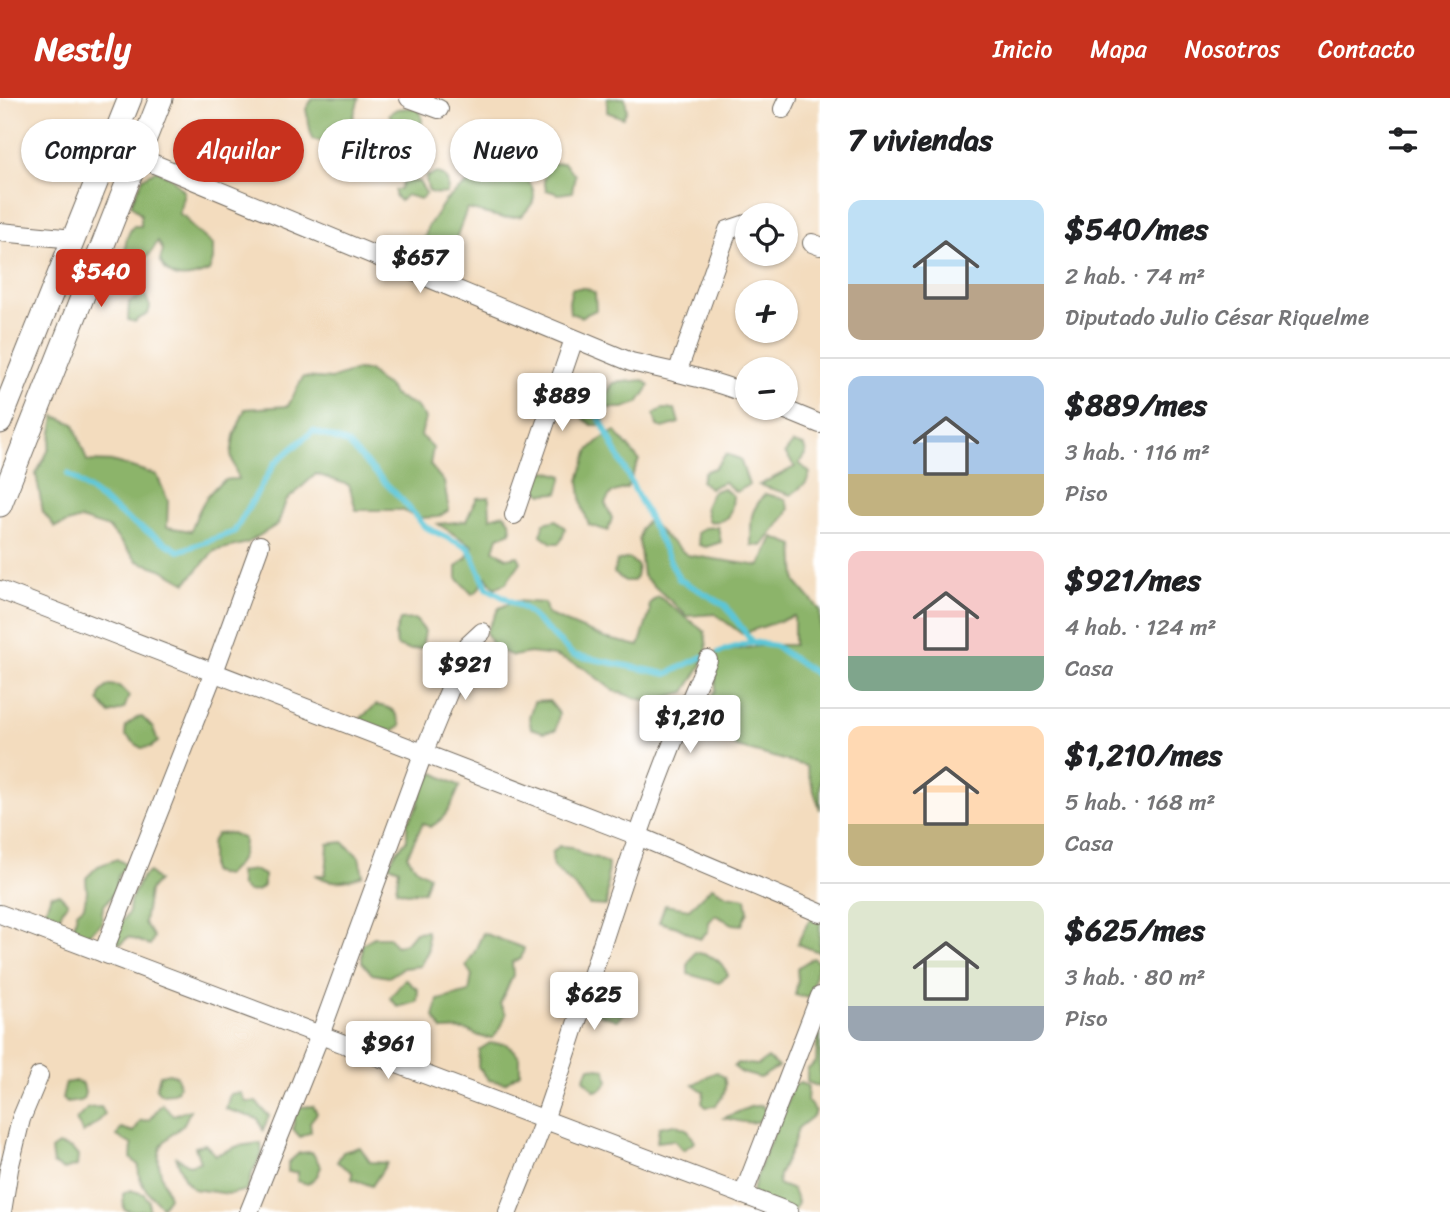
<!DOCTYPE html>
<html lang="es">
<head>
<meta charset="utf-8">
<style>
	:root { --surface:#fff; --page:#f2f2f2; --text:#202124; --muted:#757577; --line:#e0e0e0; --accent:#c8321e }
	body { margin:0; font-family:Sriracha,sans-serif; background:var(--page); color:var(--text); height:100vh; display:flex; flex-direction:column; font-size:26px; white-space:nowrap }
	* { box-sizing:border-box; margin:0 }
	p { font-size:23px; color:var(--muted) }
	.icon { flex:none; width:38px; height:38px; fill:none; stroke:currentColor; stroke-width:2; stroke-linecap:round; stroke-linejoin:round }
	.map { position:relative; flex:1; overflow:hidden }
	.side { display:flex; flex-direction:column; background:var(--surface); width:630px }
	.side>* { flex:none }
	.hud { position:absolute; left:21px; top:21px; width:665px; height:63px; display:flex; gap:14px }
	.buttons { position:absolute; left:735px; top:105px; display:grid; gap:14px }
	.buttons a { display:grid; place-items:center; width:63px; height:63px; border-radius:50%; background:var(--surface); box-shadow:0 2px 5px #0004; font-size:35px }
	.price { position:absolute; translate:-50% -60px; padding:0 16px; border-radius:7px; background:#fff; color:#222; font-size:23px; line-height:46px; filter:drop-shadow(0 2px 4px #0008) }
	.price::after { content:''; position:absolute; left:50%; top:42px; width:21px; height:16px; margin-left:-10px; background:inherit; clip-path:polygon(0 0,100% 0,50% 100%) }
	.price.selected { background:var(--accent); color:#fff }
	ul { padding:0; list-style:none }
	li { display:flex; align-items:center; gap:21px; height:175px; padding:0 28px }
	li+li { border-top:2px solid var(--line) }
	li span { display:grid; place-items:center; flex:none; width:196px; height:140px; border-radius:14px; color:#555 }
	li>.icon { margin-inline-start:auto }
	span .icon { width:84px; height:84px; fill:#fffc; stroke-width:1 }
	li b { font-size:30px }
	h2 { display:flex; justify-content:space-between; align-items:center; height:84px; padding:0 28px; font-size:30px }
	.chip { padding:0 24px; border-radius:32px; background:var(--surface); box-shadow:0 2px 5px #0004; font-size:24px; line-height:63px }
	.chip.selected { background:var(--accent); color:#fff }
	header { display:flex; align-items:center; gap:42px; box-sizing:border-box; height:98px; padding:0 35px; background:var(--accent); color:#fff }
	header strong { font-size:33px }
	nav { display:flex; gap:38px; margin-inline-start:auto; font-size:24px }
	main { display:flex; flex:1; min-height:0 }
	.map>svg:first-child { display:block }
	.forest { fill:#8cb46a; stroke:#5c704a; stroke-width:2 }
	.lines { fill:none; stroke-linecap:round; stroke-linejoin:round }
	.stream { stroke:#5cc6d7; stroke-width:6 }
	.minor-casing { stroke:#71695e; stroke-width:20 }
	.tertiary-casing { stroke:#71695e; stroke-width:25 }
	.minor { stroke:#fff; stroke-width:18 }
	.tertiary { stroke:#fff; stroke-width:23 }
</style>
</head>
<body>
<header>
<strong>Nestly</strong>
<nav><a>Inicio</a><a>Mapa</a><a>Nosotros</a><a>Contacto</a></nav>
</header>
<main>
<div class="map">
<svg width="820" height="1114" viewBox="0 0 820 1114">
	<rect width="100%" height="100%" fill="#fff"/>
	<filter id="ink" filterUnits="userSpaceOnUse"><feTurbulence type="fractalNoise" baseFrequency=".0143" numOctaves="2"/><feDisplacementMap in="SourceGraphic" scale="14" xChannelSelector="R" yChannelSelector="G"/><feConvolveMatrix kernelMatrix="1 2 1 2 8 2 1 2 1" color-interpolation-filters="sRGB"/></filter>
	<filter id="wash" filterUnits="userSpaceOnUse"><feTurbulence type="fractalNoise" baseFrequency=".00686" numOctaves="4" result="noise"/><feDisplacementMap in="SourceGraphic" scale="28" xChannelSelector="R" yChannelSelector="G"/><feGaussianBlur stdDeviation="1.57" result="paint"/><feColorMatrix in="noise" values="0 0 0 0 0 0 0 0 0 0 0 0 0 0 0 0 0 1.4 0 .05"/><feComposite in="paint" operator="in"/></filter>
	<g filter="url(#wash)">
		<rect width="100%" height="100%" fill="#f3dcbe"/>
		<g class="forest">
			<path d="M313,0H359L349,34C334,42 329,46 312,41L306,11Z"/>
			<path d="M607,0H625L627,12L623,20L607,14Z"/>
			<path d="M408,10H418C424,19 423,30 416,38L401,35C399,25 392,24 389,16L397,11Z"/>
			<path d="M521,39L528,42L533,49C530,64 517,68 504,61L503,51L510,42Z"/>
			<path d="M564,65L575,77L572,94L559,96L546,92L544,81L549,66Z"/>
			<path d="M157,72L173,81L184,94L179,116L185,119L192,129L213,147V162L209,173C190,181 170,186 160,162L163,152L158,143L150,156L140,164L126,160C124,147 126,139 133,128H141V117L131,106L143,80Z"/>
			<path d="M437,75C448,78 449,85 447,95C430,97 427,96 426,79Z"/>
			<path d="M518,75C528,81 537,90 533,104C531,108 525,114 522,118L503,120L467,111L454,146L450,142H437L422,150L419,144L426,137L427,130L445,103L475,79L484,77C499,86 503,81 518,75Z"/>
			<path d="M413,83L419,84L426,95L421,101L406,97L400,103L395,98V92L400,91L402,85Z"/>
			<path d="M442,145L449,148L454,154C451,169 438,173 425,166L424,156L430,148Z"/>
			<path d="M572,190H586L595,195L596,212L581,219L570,215L569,204Z"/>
			<path d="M145,196L150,209L148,216L138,221L135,224L128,222L129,204Z"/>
			<path d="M357,272L369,273L379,283L389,289L393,297L416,308L425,320L421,338L433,350L430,367L444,384L449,412L438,419L417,420L402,412H356L349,387L316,376L286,403L278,426L247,445L214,453L186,485L161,471L137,463L109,430L80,421L55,429L43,414L36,376L49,351L55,318L74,326L87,363L116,364L157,377L168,403L167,429L191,433C197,415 208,390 226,382C230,381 234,381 238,381L231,357L234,338L245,311L288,308L303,279L331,281Z"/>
			<path d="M643,282L650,287L638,305L623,310H607L606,298L613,285Z"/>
			<path d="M597,305L605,312L603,323L600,327H592L582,319L585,307Z"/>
			<path d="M662,311H675L679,325L663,330L657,328L654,316Z"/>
			<path d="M615,333L639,362L627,390L611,395L605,405L612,420L608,433L589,427L582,408L579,383L582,372L589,352L600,342Z"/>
			<path d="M793,345L804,348L806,355L799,365L810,375L806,385L791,397L759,387L795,369L785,355Z"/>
			<path d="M726,356L740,361L749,387L736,394L724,384L710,390L701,383L704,374L715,370Z"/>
			<path d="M547,373L563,378L558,395L543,396L532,388L535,376Z"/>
			<path d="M723,390L733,398C732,416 728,426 708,423L705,409L712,394Z"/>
			<path d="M765,396L785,401L789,411C781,426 771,435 762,448L751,447C752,420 747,418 765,396Z"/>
			<path d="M489,399L490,420L504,416L510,423L511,434L498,439L494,452L507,460L518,458L521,464L506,485L495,490L486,479L478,492L472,496L457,480V468L466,460L473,448L438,426L466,423L477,400Z"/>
			<path d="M649,421L663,437L687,457L760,468L773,439L794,447L796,484L820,512V712L806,668L737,649L697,623L716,592L715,555L765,547H794V518L742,536L715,516L687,518L643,478L639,442L641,430Z"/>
			<path d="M556,422L565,430L562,441L559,445H552L541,437L544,425Z"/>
			<path d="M718,429L721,444L706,449L699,447L697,435L704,430Z"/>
			<path d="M629,460L638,468L636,479L633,483H625L614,475L617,463Z"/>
			<path d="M658,498L705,534L707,551L701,568L685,594L650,604L614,593L584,570L555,558L530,555L513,558L493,550L486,534L499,510L515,503L545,505L547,516L604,540L639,548L650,514L649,506Z"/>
			<path d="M415,521L425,533L422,550L409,552L397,548L395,537L400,522Z"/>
			<path d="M109,587L119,588L129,598L124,611L110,616L99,603L101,594Z"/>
			<path d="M549,603L559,615L556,632L543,634L531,630L529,619L534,604Z"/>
			<path d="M376,607C392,609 396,613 401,628L392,633L368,630L361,620Z"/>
			<path d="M142,619L153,630L158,644L151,649L141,650L125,637L126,628L137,620Z"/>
			<path d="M434,675L460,688C453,704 447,721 430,729L423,725L407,758L417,771L429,778L424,793L407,795L396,792L399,771L389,767L395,755L407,742V725L418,708L422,688Z"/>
			<path d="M232,735L244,741C244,759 239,767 225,778L211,774V745L217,736Z"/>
			<path d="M343,744L359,759L363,777C344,785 332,786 315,777H325L327,765L328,746Z"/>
			<path d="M559,748L572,749L582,756L597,760L608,766C606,780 609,794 606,808L589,807L577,791L553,768L552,755Z"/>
			<path d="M117,761L127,767C113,781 120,779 114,793C107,810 101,800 102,825L87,837H77L74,828L77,814L84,808L87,794L86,780L98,768Z"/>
			<path d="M254,772L264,777V787L257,793L248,794L241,788L239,774Z"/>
			<path d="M149,774L158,783L149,793L144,825L154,839L150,847L128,839L121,846L109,841L129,814L130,803L141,780Z"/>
			<path d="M712,789L727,797L746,800L748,813L742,827L733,826L715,817L709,824L708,833L700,841L677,829L659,824L665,807L689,811Z"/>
			<path d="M59,796L68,805L63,811L59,820L44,816L51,797Z"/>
			<path d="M812,820L820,822L819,854L797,846L808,824Z"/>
			<path d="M427,833L428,853L420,868L403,870L389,879L372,876L362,864V846L374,839H389L396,848L406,845L415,834Z"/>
			<path d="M483,835L524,850L521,861L512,864L513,877L500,906L506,916L502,927L493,940C482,940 481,939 471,934C463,930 451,932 442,932L434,919L438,902L469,894L472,877L466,868L474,855Z"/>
			<path d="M695,854C713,858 720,860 728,877L719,885L688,876V865Z"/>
			<path d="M813,860L819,865C812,876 816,889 808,900L795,897L798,882L797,870Z"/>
			<path d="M405,881L418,892L417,904L398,909L390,900Z"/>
			<path d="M594,891C612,894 618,896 627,913L617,922L587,912Z"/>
			<path d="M820,936V989L807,984V972L816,964L817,942Z"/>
			<path d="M490,945L507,946L520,959V975L505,985L489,982L478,969L479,952Z"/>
			<path d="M768,960L778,969L760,980L742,975L734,969L738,965L758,967Z"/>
			<path d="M589,969L605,971L608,983L602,991L595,993L584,981Z"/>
			<path d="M717,974L724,979C728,991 723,1000 715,1008L706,1009L702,1005L704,994L693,986C702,983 707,977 717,974Z"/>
			<path d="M169,975L177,978L179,987L177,993L173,995L161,996L156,991L160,977Z"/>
			<path d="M75,983L83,986L85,995L83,1001L80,1003L67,1005L62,1000L66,985Z"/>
			<path d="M800,985L808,988L807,1003L816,1013L812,1019L798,1030L793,1048L779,1077L778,1086L793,1092L798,1105L793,1114H758L749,1108C754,1080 767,1051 778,1025C784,1012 789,1005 790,989Z"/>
			<path d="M241,995L246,1004H256L269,1018L263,1032L258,1021L226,1011L230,996Z"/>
			<path d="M162,1006L173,1017L190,1012C183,1030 184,1026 170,1038C149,1055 162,1078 169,1099L162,1109C151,1097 136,1085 139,1068L131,1060L132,1047L117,1038L121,1030L134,1034L140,1023L149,1022Z"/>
			<path d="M762,1007L767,1017C756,1030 739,1023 724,1020L750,1009Z"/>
			<path d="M313,1008L317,1015L310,1024L311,1034L300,1039L293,1031L295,1016L300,1009Z"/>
			<path d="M101,1009L105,1016L97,1025L83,1035L76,1022L88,1010Z"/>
			<path d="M674,1026L688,1032L695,1044L683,1052L674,1042L657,1044L659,1029Z"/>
			<path d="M261,1045L262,1056L253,1073L247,1092L230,1096L193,1091L184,1080L176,1059L189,1067L200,1064L195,1049L205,1046L216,1057L238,1048Z"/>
			<path d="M58,1047L72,1051L78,1058L77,1068L64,1072L53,1066L51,1052Z"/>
			<path d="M360,1049L370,1064L387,1065L372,1088L352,1081V1074L337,1064L343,1054Z"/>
			<path d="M312,1054L321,1069L317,1078L308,1086L297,1083L298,1074H288V1065L299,1055Z"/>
			<path d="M130,1092L144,1096L149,1103V1113L141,1112C136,1114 130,1114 124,1111L123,1096Z"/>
		</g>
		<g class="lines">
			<g class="stream">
				<path d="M592,305L679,481L725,507L752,544"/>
				<path d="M68,376L130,423L179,453L234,434L275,365L313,333L347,345L402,402L425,429L469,450L487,490L525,511L573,557L667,576L702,559"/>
				<path d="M719,554L752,544L775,548L820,579"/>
			</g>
		</g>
	</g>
	<g filter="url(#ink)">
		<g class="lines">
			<defs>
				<g id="minor">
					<path d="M409,0L439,11"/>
					<path d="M783,11L788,0"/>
					<path d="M111,48L631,264C670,273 710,281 747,296"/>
					<path d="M0,134L74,141"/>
					<path d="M812,145L820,148"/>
					<path d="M677,275L728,132L746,126"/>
					<path d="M781,310L820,326"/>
					<path d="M514,417L574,241"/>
					<path d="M0,492L638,738L820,815"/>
					<path d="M0,816L789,1114"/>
					<path d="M103,855L214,574L260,447"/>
					<path d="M743,1097L820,898"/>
					<path d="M2,1114L9,1071L21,1021L39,978"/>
					<path d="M249,1114L320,937L423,656L468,547L482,534"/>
					<path d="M508,1114C520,1083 534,1051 545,1019C598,867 640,709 708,562"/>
				</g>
				<g id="tertiary">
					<path d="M0,324L130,0"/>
					<path d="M0,407L161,0"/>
				</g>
			</defs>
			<use href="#minor" class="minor-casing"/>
			<use href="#tertiary" class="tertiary-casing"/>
			<use href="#minor" class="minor"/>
			<use href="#tertiary" class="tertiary"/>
		</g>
	</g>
</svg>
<div class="buttons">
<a><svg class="icon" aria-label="locate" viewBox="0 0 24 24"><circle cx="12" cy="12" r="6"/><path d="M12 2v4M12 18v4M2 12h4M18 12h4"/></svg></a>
<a>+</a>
<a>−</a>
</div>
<b class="price" style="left:420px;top:197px">$657</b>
<b class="price selected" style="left:101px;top:211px">$540</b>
<b class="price" style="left:562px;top:335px">$889</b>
<b class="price" style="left:465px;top:604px">$921</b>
<b class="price" style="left:690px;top:657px">$1,210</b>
<b class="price" style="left:594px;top:934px">$625</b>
<b class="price" style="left:388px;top:983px">$961</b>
<div class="hud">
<a class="chip">Comprar</a>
<a class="chip selected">Alquilar</a>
<a class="chip">Filtros</a>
<a class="chip">Nuevo</a>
</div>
</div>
<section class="side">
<h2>7 viviendas<svg class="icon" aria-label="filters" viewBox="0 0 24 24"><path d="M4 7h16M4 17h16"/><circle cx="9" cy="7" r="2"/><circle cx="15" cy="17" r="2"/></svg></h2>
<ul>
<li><span style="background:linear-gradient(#bfe0f5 60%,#b9a48a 0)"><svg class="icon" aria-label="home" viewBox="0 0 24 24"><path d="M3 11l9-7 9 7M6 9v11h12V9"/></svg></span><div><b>$540/mes</b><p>2 hab. · 74 m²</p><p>Diputado Julio César Riquelme</p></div></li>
<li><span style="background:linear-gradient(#a9c7e8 70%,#c2b280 0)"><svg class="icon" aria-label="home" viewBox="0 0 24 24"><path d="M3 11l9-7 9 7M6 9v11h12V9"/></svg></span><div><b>$889/mes</b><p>3 hab. · 116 m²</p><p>Piso</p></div></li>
<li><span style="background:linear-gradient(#f6c9c9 75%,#7fa58c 0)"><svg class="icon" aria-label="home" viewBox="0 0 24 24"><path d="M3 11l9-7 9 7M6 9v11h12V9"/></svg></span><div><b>$921/mes</b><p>4 hab. · 124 m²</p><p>Casa</p></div></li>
<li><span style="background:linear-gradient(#ffd9b3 70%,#c2b280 0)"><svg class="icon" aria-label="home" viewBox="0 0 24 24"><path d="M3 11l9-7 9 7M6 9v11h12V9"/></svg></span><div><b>$1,210/mes</b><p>5 hab. · 168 m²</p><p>Casa</p></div></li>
<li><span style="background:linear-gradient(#dfe7d0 75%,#9aa5b1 0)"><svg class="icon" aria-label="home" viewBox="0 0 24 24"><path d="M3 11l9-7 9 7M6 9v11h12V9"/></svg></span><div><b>$625/mes</b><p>3 hab. · 80 m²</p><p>Piso</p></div></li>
</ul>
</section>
</main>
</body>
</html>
